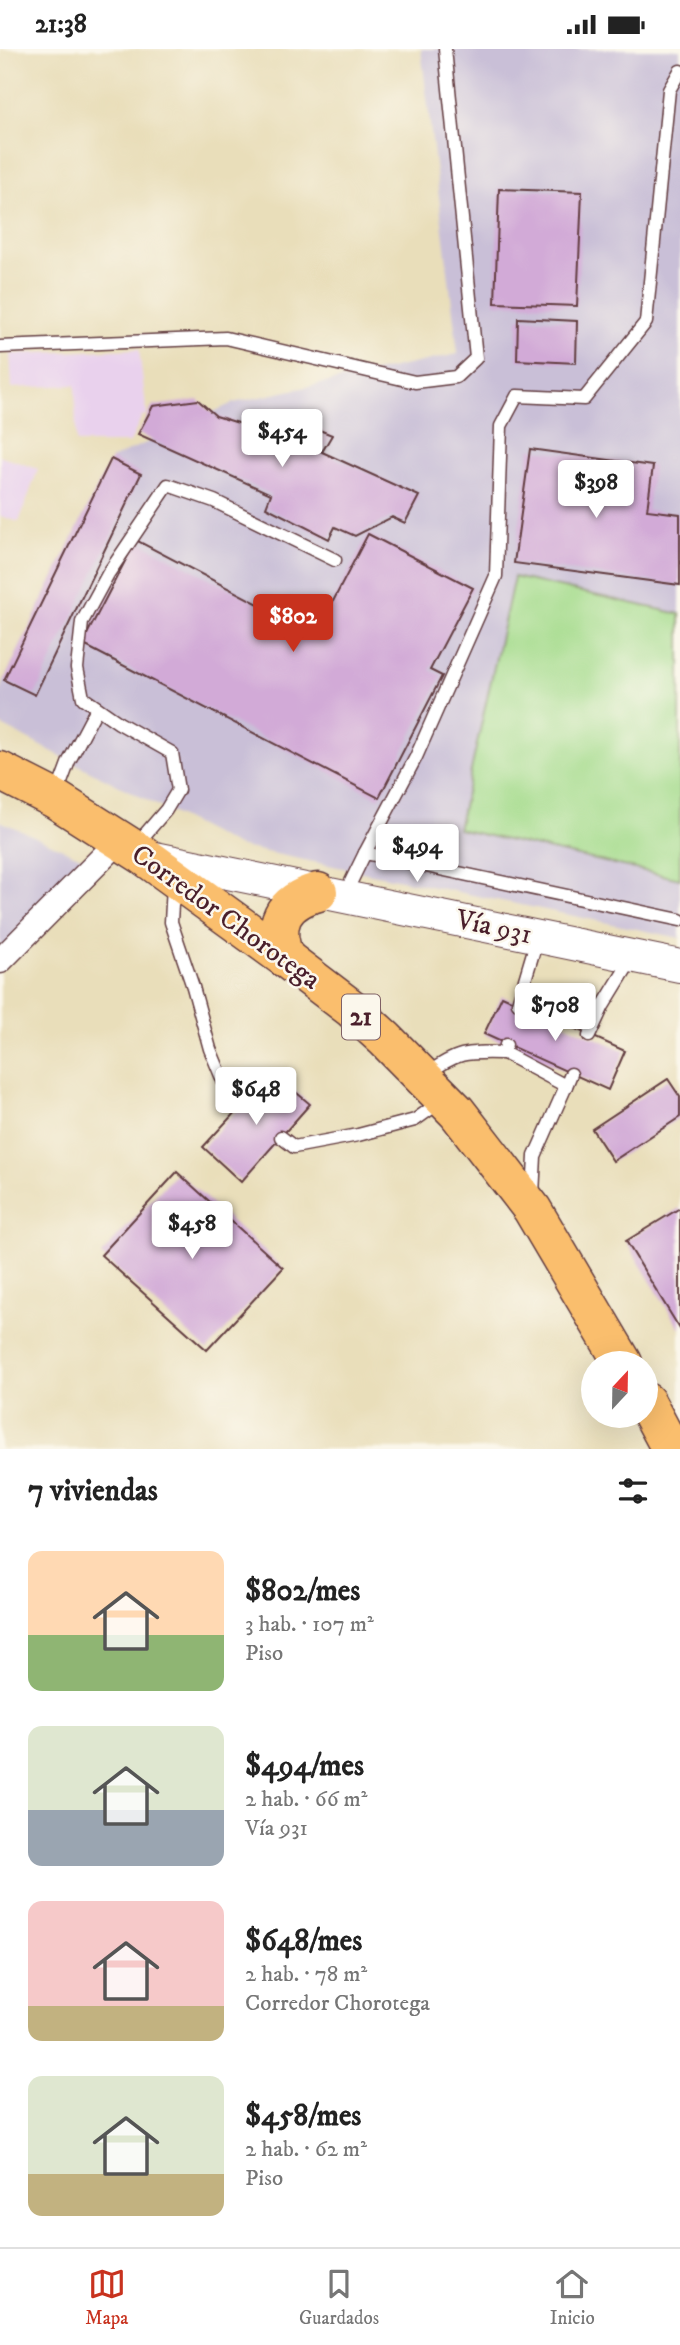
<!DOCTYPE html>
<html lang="es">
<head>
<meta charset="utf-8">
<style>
	:root { --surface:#fff; --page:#f2f2f2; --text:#222; --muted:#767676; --line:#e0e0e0; --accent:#c8321e }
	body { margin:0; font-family:"IM FELL DW Pica",serif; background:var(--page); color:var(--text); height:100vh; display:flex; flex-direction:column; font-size:26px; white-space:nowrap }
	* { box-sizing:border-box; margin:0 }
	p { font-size:23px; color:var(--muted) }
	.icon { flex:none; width:38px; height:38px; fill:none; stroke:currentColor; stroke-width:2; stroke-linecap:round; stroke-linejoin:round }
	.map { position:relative; height:1400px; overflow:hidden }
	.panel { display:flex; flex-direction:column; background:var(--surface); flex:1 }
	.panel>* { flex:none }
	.needle { width:46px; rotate:22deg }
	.controls { position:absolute; left:581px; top:1302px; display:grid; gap:14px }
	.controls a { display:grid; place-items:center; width:77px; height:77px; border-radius:50%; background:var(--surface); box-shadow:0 7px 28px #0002; font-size:35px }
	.price { position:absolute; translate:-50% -60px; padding:0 16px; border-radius:7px; background:#fff; color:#222; font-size:23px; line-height:46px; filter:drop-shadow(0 2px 4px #0008) }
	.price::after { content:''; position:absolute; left:50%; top:42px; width:21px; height:16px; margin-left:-10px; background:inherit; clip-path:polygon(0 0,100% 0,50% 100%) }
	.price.current { background:var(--accent); color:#fff }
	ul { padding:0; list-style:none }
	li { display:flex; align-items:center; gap:21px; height:175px; padding:0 28px }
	li span { display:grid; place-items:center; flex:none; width:196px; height:140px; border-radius:14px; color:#555 }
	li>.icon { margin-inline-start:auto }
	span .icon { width:84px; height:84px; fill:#fffc; stroke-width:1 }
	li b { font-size:30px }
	h2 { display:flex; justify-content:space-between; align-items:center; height:84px; padding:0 28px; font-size:30px }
	.status { display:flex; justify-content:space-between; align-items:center; height:49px; padding:0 35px; background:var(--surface); direction:ltr }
	.status svg { height:19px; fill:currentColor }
	.dock { display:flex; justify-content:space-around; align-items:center; height:98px; border-top:2px solid var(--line); background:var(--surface); font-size:19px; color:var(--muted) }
	.dock a { display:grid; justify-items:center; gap:4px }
	.dock .current { color:var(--accent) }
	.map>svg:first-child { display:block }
	.built { fill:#e9d1ed }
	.industrial { fill:#c9bfd7 }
	.green { fill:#a5dc8d; stroke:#787e5c; stroke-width:2 }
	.building { fill:#d2aad7 }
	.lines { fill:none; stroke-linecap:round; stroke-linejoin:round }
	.service-casing { stroke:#623c40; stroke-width:15 }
	.minor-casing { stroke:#623c40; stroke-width:27 }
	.tertiary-casing { stroke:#623c40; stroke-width:34 }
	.primary-casing { stroke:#623c40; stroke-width:41 }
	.service { stroke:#fff; stroke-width:12 }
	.minor { stroke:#fff; stroke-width:24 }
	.tertiary { stroke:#fff; stroke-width:32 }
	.primary { stroke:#fabe6d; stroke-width:38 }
	.labels { text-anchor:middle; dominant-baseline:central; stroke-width:5; stroke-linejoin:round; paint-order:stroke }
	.shield { fill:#fbf7ec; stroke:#7f6065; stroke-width:2 }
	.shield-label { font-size:26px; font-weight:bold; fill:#4a1f2b }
	.street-label { font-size:28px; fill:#4a1f2b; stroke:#fbf7ec }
</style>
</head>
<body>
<div class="status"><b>21:38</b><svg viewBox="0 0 49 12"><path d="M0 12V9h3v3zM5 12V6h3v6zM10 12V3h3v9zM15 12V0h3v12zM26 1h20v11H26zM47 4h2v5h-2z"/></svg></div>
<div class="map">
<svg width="680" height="1400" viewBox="0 0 680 1400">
	<rect width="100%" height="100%" fill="#fbf7ec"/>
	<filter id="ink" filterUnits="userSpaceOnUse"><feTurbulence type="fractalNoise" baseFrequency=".0143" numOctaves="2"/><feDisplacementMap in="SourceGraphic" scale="14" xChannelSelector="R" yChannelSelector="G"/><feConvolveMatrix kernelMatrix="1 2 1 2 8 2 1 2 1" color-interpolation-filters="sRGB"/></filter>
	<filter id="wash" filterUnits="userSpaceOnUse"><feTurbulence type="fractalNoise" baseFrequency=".00686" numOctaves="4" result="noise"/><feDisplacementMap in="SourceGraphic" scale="28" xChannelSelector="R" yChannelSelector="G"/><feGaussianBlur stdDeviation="1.57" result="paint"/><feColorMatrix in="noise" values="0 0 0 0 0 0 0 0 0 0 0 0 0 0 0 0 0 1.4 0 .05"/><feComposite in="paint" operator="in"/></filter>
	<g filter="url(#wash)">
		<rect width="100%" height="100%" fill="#e9deba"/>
		<g class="built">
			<path d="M139,300L147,366L142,367L130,394H76L75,336L12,339L10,305Z"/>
			<path d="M0,407L38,420L19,473L0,467Z"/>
		</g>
		<g class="industrial">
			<path d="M421,0H680V889L237,797L0,676V641L111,410L233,354L458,305Z"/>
			<path d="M0,772L92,813L0,904Z"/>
		</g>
		<path class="green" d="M514,528L680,565V830L458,780Z"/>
		<g id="blocks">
			<g class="building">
				<path d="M499,140L582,143L577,257L495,254Z"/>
				<path d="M518,269L577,272L576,314L517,311Z"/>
				<path d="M198,351L216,367L293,391L302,374L332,386L322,403L419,447L405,474L392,468L355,487L335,478L329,490L266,458L271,445L138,385L153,357Z"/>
				<path d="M530,400L653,417L647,461L680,465V536L514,514Z"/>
				<path d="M111,410L141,425L35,646L4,631Z"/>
				<path d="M368,485L473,539L430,621L442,627L379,749L82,595L136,491L316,585Z"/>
				<path d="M502,947L625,1002L608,1041L484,985Z"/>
				<path d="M272,1023L310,1055L241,1133L203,1098Z"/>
				<path d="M668,1030L680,1048V1068L613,1112L592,1080Z"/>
				<path d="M177,1123L283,1219L207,1301L101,1206Z"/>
				<path d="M680,1159V1280L626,1192Z"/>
			</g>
		</g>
	</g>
	<g filter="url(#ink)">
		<use href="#blocks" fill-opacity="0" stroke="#623c40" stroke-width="2"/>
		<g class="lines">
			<defs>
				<g id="service">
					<path d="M0,298L226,289L415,333L456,328L476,309L445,0"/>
					<path d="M56,747L69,712L97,659"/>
					<path d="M135,797L166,761L178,741L172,704L119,674L83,649L77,619L82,573L108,525L168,436L214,452L335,511"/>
					<path d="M365,804L416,708L496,527L501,377L517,347L584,350L646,273L669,41L680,22"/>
					<path d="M173,837L171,873L193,938L210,1000L229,1046L241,1055"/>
					<path d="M344,847L365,804L680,871"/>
					<path d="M518,954L538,887"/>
					<path d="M589,987L603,957L633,908"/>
					<path d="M506,996L504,1004L566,1037L571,1025"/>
					<path d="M427,1025C458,1002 467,1003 504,1004"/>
					<path d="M281,1088L294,1098L358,1086L415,1071L440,1053"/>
					<path d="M533,1146L535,1107L566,1037"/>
				</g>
				<path id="minor" d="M0,912L120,791"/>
				<path id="tertiary" d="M150,808L680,917"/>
				<g id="primary">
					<path d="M0,722L55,750L143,806L285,909L352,960L385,990L457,1063L532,1160L623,1314"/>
					<path d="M285,909C271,876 282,852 318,843"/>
					<path d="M646,1353L671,1400"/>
				</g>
			</defs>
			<use href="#service" class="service-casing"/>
			<use href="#minor" class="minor-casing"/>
			<use href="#tertiary" class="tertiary-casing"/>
			<use href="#primary" class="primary-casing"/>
			<use href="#service" class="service"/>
			<use href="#minor" class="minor"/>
			<use href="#tertiary" class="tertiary"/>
			<use href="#primary" class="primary"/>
		</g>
	</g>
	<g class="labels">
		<rect class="shield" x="342" y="945.5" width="38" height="45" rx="5"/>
		<g class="shield-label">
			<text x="361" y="968">21</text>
		</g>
		<g class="street-label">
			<text transform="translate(226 868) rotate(36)">Corredor Chorotega</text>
			<text transform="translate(494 878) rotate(12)">Vía 931</text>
		</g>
	</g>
</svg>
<div class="controls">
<a><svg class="needle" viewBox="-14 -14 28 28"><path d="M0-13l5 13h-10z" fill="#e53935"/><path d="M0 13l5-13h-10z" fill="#767676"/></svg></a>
</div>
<b class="price" style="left:282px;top:420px">$454</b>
<b class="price" style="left:596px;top:471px">$398</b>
<b class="price current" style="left:293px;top:605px">$802</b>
<b class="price" style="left:417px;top:835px">$494</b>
<b class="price" style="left:555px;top:994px">$708</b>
<b class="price" style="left:256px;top:1078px">$648</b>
<b class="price" style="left:192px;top:1212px">$458</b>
</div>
<section class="panel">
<h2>7 viviendas<svg class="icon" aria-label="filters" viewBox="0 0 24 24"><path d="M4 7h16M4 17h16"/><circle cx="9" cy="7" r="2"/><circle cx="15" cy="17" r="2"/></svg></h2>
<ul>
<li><span style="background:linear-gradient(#ffd9b3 60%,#8fb573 0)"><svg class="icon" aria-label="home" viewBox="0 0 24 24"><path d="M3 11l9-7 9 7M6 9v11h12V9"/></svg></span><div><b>$802/mes</b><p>3 hab. · 107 m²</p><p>Piso</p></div></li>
<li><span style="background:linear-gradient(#dfe7d0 60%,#9aa5b1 0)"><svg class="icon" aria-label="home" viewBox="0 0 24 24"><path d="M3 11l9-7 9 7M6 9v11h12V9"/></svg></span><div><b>$494/mes</b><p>2 hab. · 66 m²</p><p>Vía 931</p></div></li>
<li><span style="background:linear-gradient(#f6c9c9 75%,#c2b280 0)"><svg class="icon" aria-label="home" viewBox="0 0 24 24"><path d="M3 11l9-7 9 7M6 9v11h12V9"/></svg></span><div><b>$648/mes</b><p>2 hab. · 78 m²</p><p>Corredor Chorotega</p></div></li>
<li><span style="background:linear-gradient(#dfe7d0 70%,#c2b280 0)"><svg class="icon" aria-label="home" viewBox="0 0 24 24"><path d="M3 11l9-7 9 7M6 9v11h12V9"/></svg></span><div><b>$458/mes</b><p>2 hab. · 62 m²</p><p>Piso</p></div></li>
</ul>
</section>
<nav class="dock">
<a class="current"><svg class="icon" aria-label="map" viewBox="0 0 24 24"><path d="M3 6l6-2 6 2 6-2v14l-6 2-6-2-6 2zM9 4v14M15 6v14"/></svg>Mapa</a>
<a><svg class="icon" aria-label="saved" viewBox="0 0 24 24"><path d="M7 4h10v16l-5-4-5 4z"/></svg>Guardados</a>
<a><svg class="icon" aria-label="home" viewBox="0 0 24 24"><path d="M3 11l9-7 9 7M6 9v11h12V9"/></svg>Inicio</a>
</nav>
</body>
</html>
